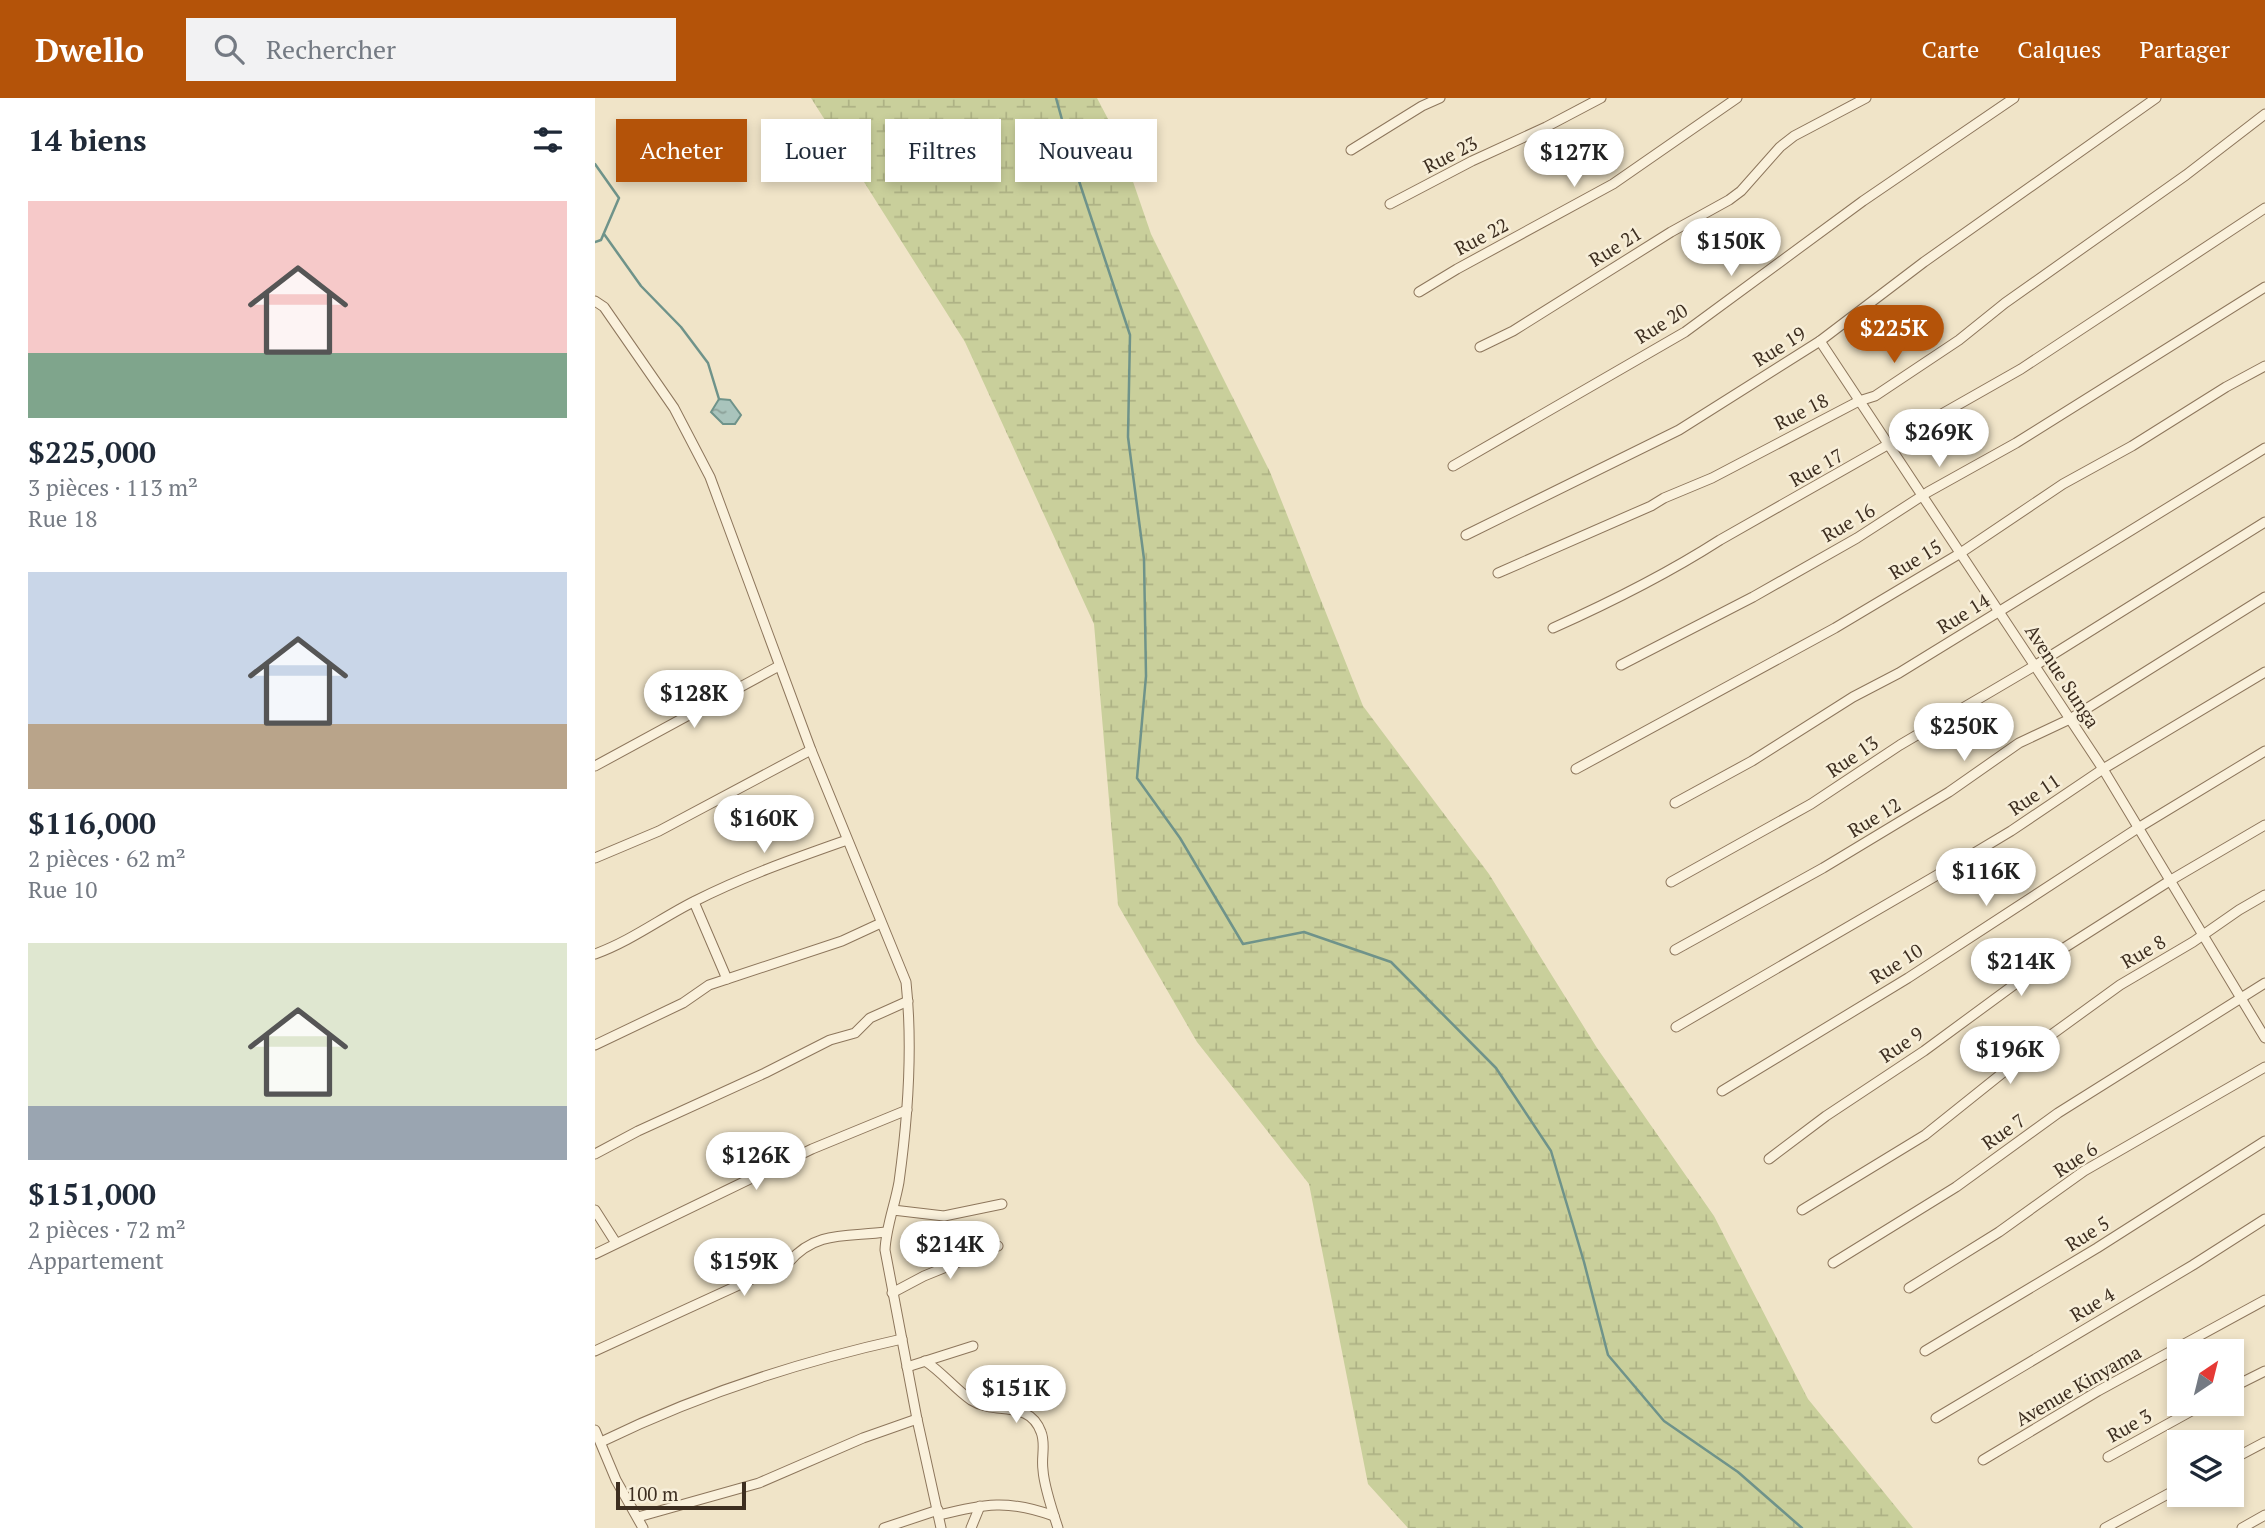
<!DOCTYPE html>
<html lang="fr">
<head>
<meta charset="utf-8">
<style>
	:root { --surface:#fff; --page:#f2f2f3; --text:#1f2937; --muted:#747a83; --accent:#b45309 }
	body { margin:0; font-family:"PT Serif",serif; background:var(--page); color:var(--text); height:100vh; display:flex; flex-direction:column; font-size:26px; white-space:nowrap }
	* { box-sizing:border-box; margin:0 }
	p { font-size:23px; color:var(--muted) }
	.icon { flex:none; width:38px; height:38px; fill:none; stroke:currentColor; stroke-width:2; stroke-linecap:round; stroke-linejoin:round }
	.map { position:relative; flex:1; overflow:hidden }
	.panel { display:flex; flex-direction:column; background:var(--surface); width:595px }
	.panel>* { flex:none }
	.banner { position:absolute; left:21px; top:21px; width:665px; height:63px; display:flex; gap:14px }
	.needle { width:46px; rotate:35deg }
	.buttons { position:absolute; left:1572px; top:1241px; display:grid; gap:14px }
	.buttons a { display:grid; place-items:center; width:77px; height:77px; border-radius:0px; background:var(--surface); box-shadow:0 4px 10px #0003; font-size:35px }
	.scale { position:absolute; left:21px; bottom:18px; width:130px; box-sizing:border-box; padding-left:7px; border:4px solid #3d2e20; border-top:0; font-size:19px; line-height:24px; white-space:nowrap; color:#3d2e20; -webkit-text-stroke:5px #f7eed8; paint-order:stroke }
	.price { position:absolute; translate:-50% -60px; padding:0 16px; border-radius:24px; background:#fff; color:#222; font-size:23px; line-height:46px; filter:drop-shadow(0 2px 4px #0008) }
	.price::after { content:''; position:absolute; left:50%; top:42px; width:21px; height:16px; margin-left:-10px; background:inherit; clip-path:polygon(0 0,100% 0,50% 100%) }
	.price.selected { background:var(--accent); color:#fff }
	ul { padding:0; list-style:none }
	li { display:grid; align-content:center; gap:14px; height:371px; padding:0 28px }
	li span { display:grid; place-items:center; height:217px; border-radius:0px; color:#555 }
	li>.icon { margin-inline-start:auto }
	span .icon { width:126px; height:126px; fill:#fffc; stroke-width:1 }
	li b { font-size:30px }
	h2 { display:flex; justify-content:space-between; align-items:center; height:84px; padding:0 28px; font-size:30px }
	.tag { padding:0 24px; border-radius:0px; background:var(--surface); box-shadow:0 4px 10px #0003; font-size:24px; line-height:63px }
	.tag.selected { background:var(--accent); color:#fff }
	header { display:flex; align-items:center; gap:42px; box-sizing:border-box; height:98px; padding:0 35px; background:var(--accent); color:#fff }
	header strong { font-size:33px }
	nav { display:flex; gap:38px; margin-inline-start:auto; font-size:24px }
	.search { width:490px; height:63px; background:var(--page); display:flex; align-items:center; gap:18px; box-sizing:border-box; padding:0 24px; border-radius:0px; color:var(--muted); font-size:26px }
	main { display:flex; flex:1; min-height:0 }
	.map>svg:first-child { display:block }
	.wetland { fill:url(#wetland-marsh) }
	.water { fill:url(#water-ripples); stroke:#6f938a; stroke-width:2 }
	.lines { fill:none; stroke-linecap:round; stroke-linejoin:round }
	.stream { stroke:#6f938a; stroke-width:2.5 }
	.minor-casing { stroke:#8d765c; stroke-width:11 }
	.minor { stroke:#faf1dc; stroke-width:9 }
	.labels { text-anchor:middle; dominant-baseline:central; stroke-width:5; stroke-linejoin:round; paint-order:stroke }
	.street-label { font-size:19px; fill:#3d2e20; stroke:#f7eed8 }
</style>
</head>
<body>
<header>
<strong>Dwello</strong>
<div class="search"><svg class="icon" aria-label="search" viewBox="0 0 24 24"><circle cx="10" cy="10" r="6"/><path d="M15 15l6 6"/></svg>Rechercher</div>
<nav><a>Carte</a><a>Calques</a><a>Partager</a></nav>
</header>
<main>
<section class="panel">
<h2>14 biens<svg class="icon" aria-label="filters" viewBox="0 0 24 24"><path d="M4 7h16M4 17h16"/><circle cx="9" cy="7" r="2"/><circle cx="15" cy="17" r="2"/></svg></h2>
<ul>
<li><span style="background:linear-gradient(#f6c9c9 70%,#7fa58c 0)"><svg class="icon" aria-label="home" viewBox="0 0 24 24"><path d="M3 11l9-7 9 7M6 9v11h12V9"/></svg></span><div><b>$225,000</b><p>3 pièces · 113 m²</p><p>Rue 18</p></div></li>
<li><span style="background:linear-gradient(#c9d6e8 70%,#b9a48a 0)"><svg class="icon" aria-label="home" viewBox="0 0 24 24"><path d="M3 11l9-7 9 7M6 9v11h12V9"/></svg></span><div><b>$116,000</b><p>2 pièces · 62 m²</p><p>Rue 10</p></div></li>
<li><span style="background:linear-gradient(#dfe7d0 75%,#9aa5b1 0)"><svg class="icon" aria-label="home" viewBox="0 0 24 24"><path d="M3 11l9-7 9 7M6 9v11h12V9"/></svg></span><div><b>$151,000</b><p>2 pièces · 72 m²</p><p>Appartement</p></div></li>
</ul>
</section>
<div class="map">
<svg width="1670" height="1430" viewBox="0 0 1670 1430">
	<defs>
		<pattern id="wetland-marsh" width="20" height="14" patternUnits="userSpaceOnUse" patternTransform="scale(1.75)"><rect width="20" height="14" fill="#c9cf9b"/><path d="M1 5h8M5 5V1M11 12h8M15 12V8" fill="none" stroke="#aeb285"/></pattern>
		<pattern id="water-ripples" width="26" height="14" patternUnits="userSpaceOnUse" patternTransform="scale(1.75)"><rect width="26" height="14" fill="#a9c4bc"/><path d="M2 4q2-2 4 0t4 0M15 11q2-2 4 0t4 0" fill="none" stroke="#8ba098"/></pattern>
	</defs>
	<rect width="100%" height="100%" fill="#f0e4c8"/>
	<path class="wetland" d="M216,0H502L523,40L556,136L675,374L768,608L894,776L1002,950L1119,1118L1213,1301L1318,1430H813L773,1386L714,1086L602,944L523,807L499,526L370,244Z"/>
	<path class="water" d="M124,301L135,302L146,317L140,326H128L116,314Z"/>
	<g class="lines">
		<g class="stream">
			<path d="M461,0L484,83L535,237L533,339L549,461L551,578L542,680L585,740L648,846L709,834L796,864L901,970L956,1053L989,1164L1013,1257L1069,1323L1143,1374L1207,1430"/>
			<path d="M0,66L24,100L6,142L0,144"/>
			<path d="M9,136L46,188L86,229L113,265L124,301"/>
		</g>
		<defs>
			<g id="minor">
				<path d="M756,52L827,8L845,0"/>
				<path d="M795,106L877,63L951,29L1006,0"/>
				<path d="M824,194L862,171L1018,86L1142,0"/>
				<path d="M0,203L9,209L79,310L115,379L216,652L311,884C318,950 313,1019 304,1084C300,1107 291,1129 290,1152L322,1321L346,1430"/>
				<path d="M1225,243L1508,671L1670,940"/>
				<path d="M885,249L918,233L1076,134L1134,102L1146,93L1185,49L1199,38L1271,0"/>
				<path d="M858,368L1090,234L1268,103L1419,0"/>
				<path d="M871,437L1084,332L1225,243L1329,164L1561,0"/>
				<path d="M903,475L1056,408L1069,400L1117,380L1264,303L1280,298L1364,242L1410,205L1591,77L1670,16"/>
				<path d="M958,530C1016,504 1072,476 1125,442L1426,271L1670,110"/>
				<path d="M1026,567L1158,499L1262,440L1333,394L1421,345L1670,189"/>
				<path d="M0,668L184,568"/>
				<path d="M981,671L1240,530L1364,456L1468,386L1537,348L1631,289L1670,268"/>
				<path d="M1080,705L1157,663L1258,599L1304,575L1670,350"/>
				<path d="M0,760L64,733L216,652"/>
				<path d="M1076,784L1216,706L1305,647L1441,567L1670,424"/>
				<path d="M99,804L132,881"/>
				<path d="M1080,852L1228,770L1354,694L1424,645L1475,621L1670,499"/>
				<path d="M0,856C36,843 66,820 100,803C149,778 201,760 252,742"/>
				<path d="M1081,929L1356,769L1416,733L1508,671L1670,574"/>
				<path d="M0,947L88,905L114,887L247,843L286,825"/>
				<path d="M1127,993L1313,880L1543,730L1670,653"/>
				<path d="M0,1056L43,1033L170,975L235,942L260,935L275,920L313,903"/>
				<path d="M1174,1061L1231,1018L1329,953L1469,850L1576,782L1670,727"/>
				<path d="M0,1112L21,1145"/>
				<path d="M298,1112L349,1118L407,1106"/>
				<path d="M1207,1112L1330,1037L1445,945L1525,887L1598,844L1644,812L1670,797"/>
				<path d="M0,1156L217,1051L312,1012"/>
				<path d="M1238,1165L1361,1089L1463,1015L1670,885"/>
				<path d="M1314,1190L1404,1134L1489,1073L1670,969"/>
				<path d="M297,1195L329,1178L403,1148"/>
				<path d="M0,1253L194,1164C221,1132 253,1139 291,1134"/>
				<path d="M1330,1253L1502,1150L1670,1043"/>
				<path d="M330,1263C347,1274 360,1291 376,1302C401,1318 434,1301 446,1334C451,1346 446,1359 448,1372C449,1388 458,1415 463,1430"/>
				<path d="M312,1269L378,1248"/>
				<path d="M1636,1290L1670,1273"/>
				<path d="M1341,1320L1598,1167L1670,1121"/>
				<path d="M0,1332L21,1382L48,1430"/>
				<path d="M6,1344C102,1297 203,1264 307,1241"/>
				<path d="M1513,1359L1609,1306"/>
				<path d="M1388,1362L1503,1293L1670,1202"/>
				<path d="M1636,1362L1670,1344"/>
				<path d="M344,1417C391,1406 412,1401 459,1418"/>
				<path d="M43,1419L164,1385L268,1340L322,1321"/>
				<path d="M289,1430L343,1412"/>
				<path d="M376,1430L385,1408"/>
				<path d="M1510,1430L1584,1390"/>
				<path d="M1647,1430L1670,1417"/>
			</g>
		</defs>
		<use href="#minor" class="minor-casing"/>
		<use href="#minor" class="minor"/>
	</g>
	<g class="labels">
		<g class="street-label">
			<text transform="translate(855 56) rotate(-27)">Rue 23</text>
			<text transform="translate(886 138) rotate(-28)">Rue 22</text>
			<text transform="translate(1020 148) rotate(-32)">Rue 21</text>
			<text transform="translate(1066 225) rotate(-32)">Rue 20</text>
			<text transform="translate(1184 248) rotate(-32)">Rue 19</text>
			<text transform="translate(1206 313) rotate(-27)">Rue 18</text>
			<text transform="translate(1221 369) rotate(-29)">Rue 17</text>
			<text transform="translate(1253 424) rotate(-30)">Rue 16</text>
			<text transform="translate(1320 461) rotate(-31)">Rue 15</text>
			<text transform="translate(1368 515) rotate(-32)">Rue 14</text>
			<text transform="translate(1468 578) rotate(57)">Avenue Sunga</text>
			<text transform="translate(1257 658) rotate(-34)">Rue 13</text>
			<text transform="translate(1439 696) rotate(-34)">Rue 11</text>
			<text transform="translate(1279 719) rotate(-31)">Rue 12</text>
			<text transform="translate(1548 853) rotate(-30)">Rue 8</text>
			<text transform="translate(1301 865) rotate(-32)">Rue 10</text>
			<text transform="translate(1306 946) rotate(-34)">Rue 9</text>
			<text transform="translate(1408 1033) rotate(-35)">Rue 7</text>
			<text transform="translate(1480 1061) rotate(-33)">Rue 6</text>
			<text transform="translate(1492 1135) rotate(-32)">Rue 5</text>
			<text transform="translate(1497 1206) rotate(-31)">Rue 4</text>
			<text transform="translate(1483 1287) rotate(-30)">Avenue Kinyama</text>
			<text transform="translate(1534 1327) rotate(-29)">Rue 3</text>
		</g>
	</g>
</svg>
<div class="buttons">
<a><svg class="needle" viewBox="-14 -14 28 28"><path d="M0-13l5 13h-10z" fill="#e53935"/><path d="M0 13l5-13h-10z" fill="#747a83"/></svg></a>
<a><svg class="icon" aria-label="layers" viewBox="0 0 24 24"><path d="M12 4l9 5-9 5-9-5zM3 14l9 5 9-5"/></svg></a>
</div>
<div class="scale">100 m</div>
<b class="price" style="left:979px;top:91px">$127K</b>
<b class="price" style="left:1136px;top:180px">$150K</b>
<b class="price selected" style="left:1299px;top:267px">$225K</b>
<b class="price" style="left:1344px;top:371px">$269K</b>
<b class="price" style="left:99px;top:632px">$128K</b>
<b class="price" style="left:1369px;top:665px">$250K</b>
<b class="price" style="left:169px;top:757px">$160K</b>
<b class="price" style="left:1391px;top:810px">$116K</b>
<b class="price" style="left:1426px;top:900px">$214K</b>
<b class="price" style="left:1415px;top:988px">$196K</b>
<b class="price" style="left:161px;top:1094px">$126K</b>
<b class="price" style="left:355px;top:1183px">$214K</b>
<b class="price" style="left:149px;top:1200px">$159K</b>
<b class="price" style="left:421px;top:1327px">$151K</b>
<div class="banner">
<a class="tag selected">Acheter</a>
<a class="tag">Louer</a>
<a class="tag">Filtres</a>
<a class="tag">Nouveau</a>
</div>
</div>
</main>
</body>
</html>
